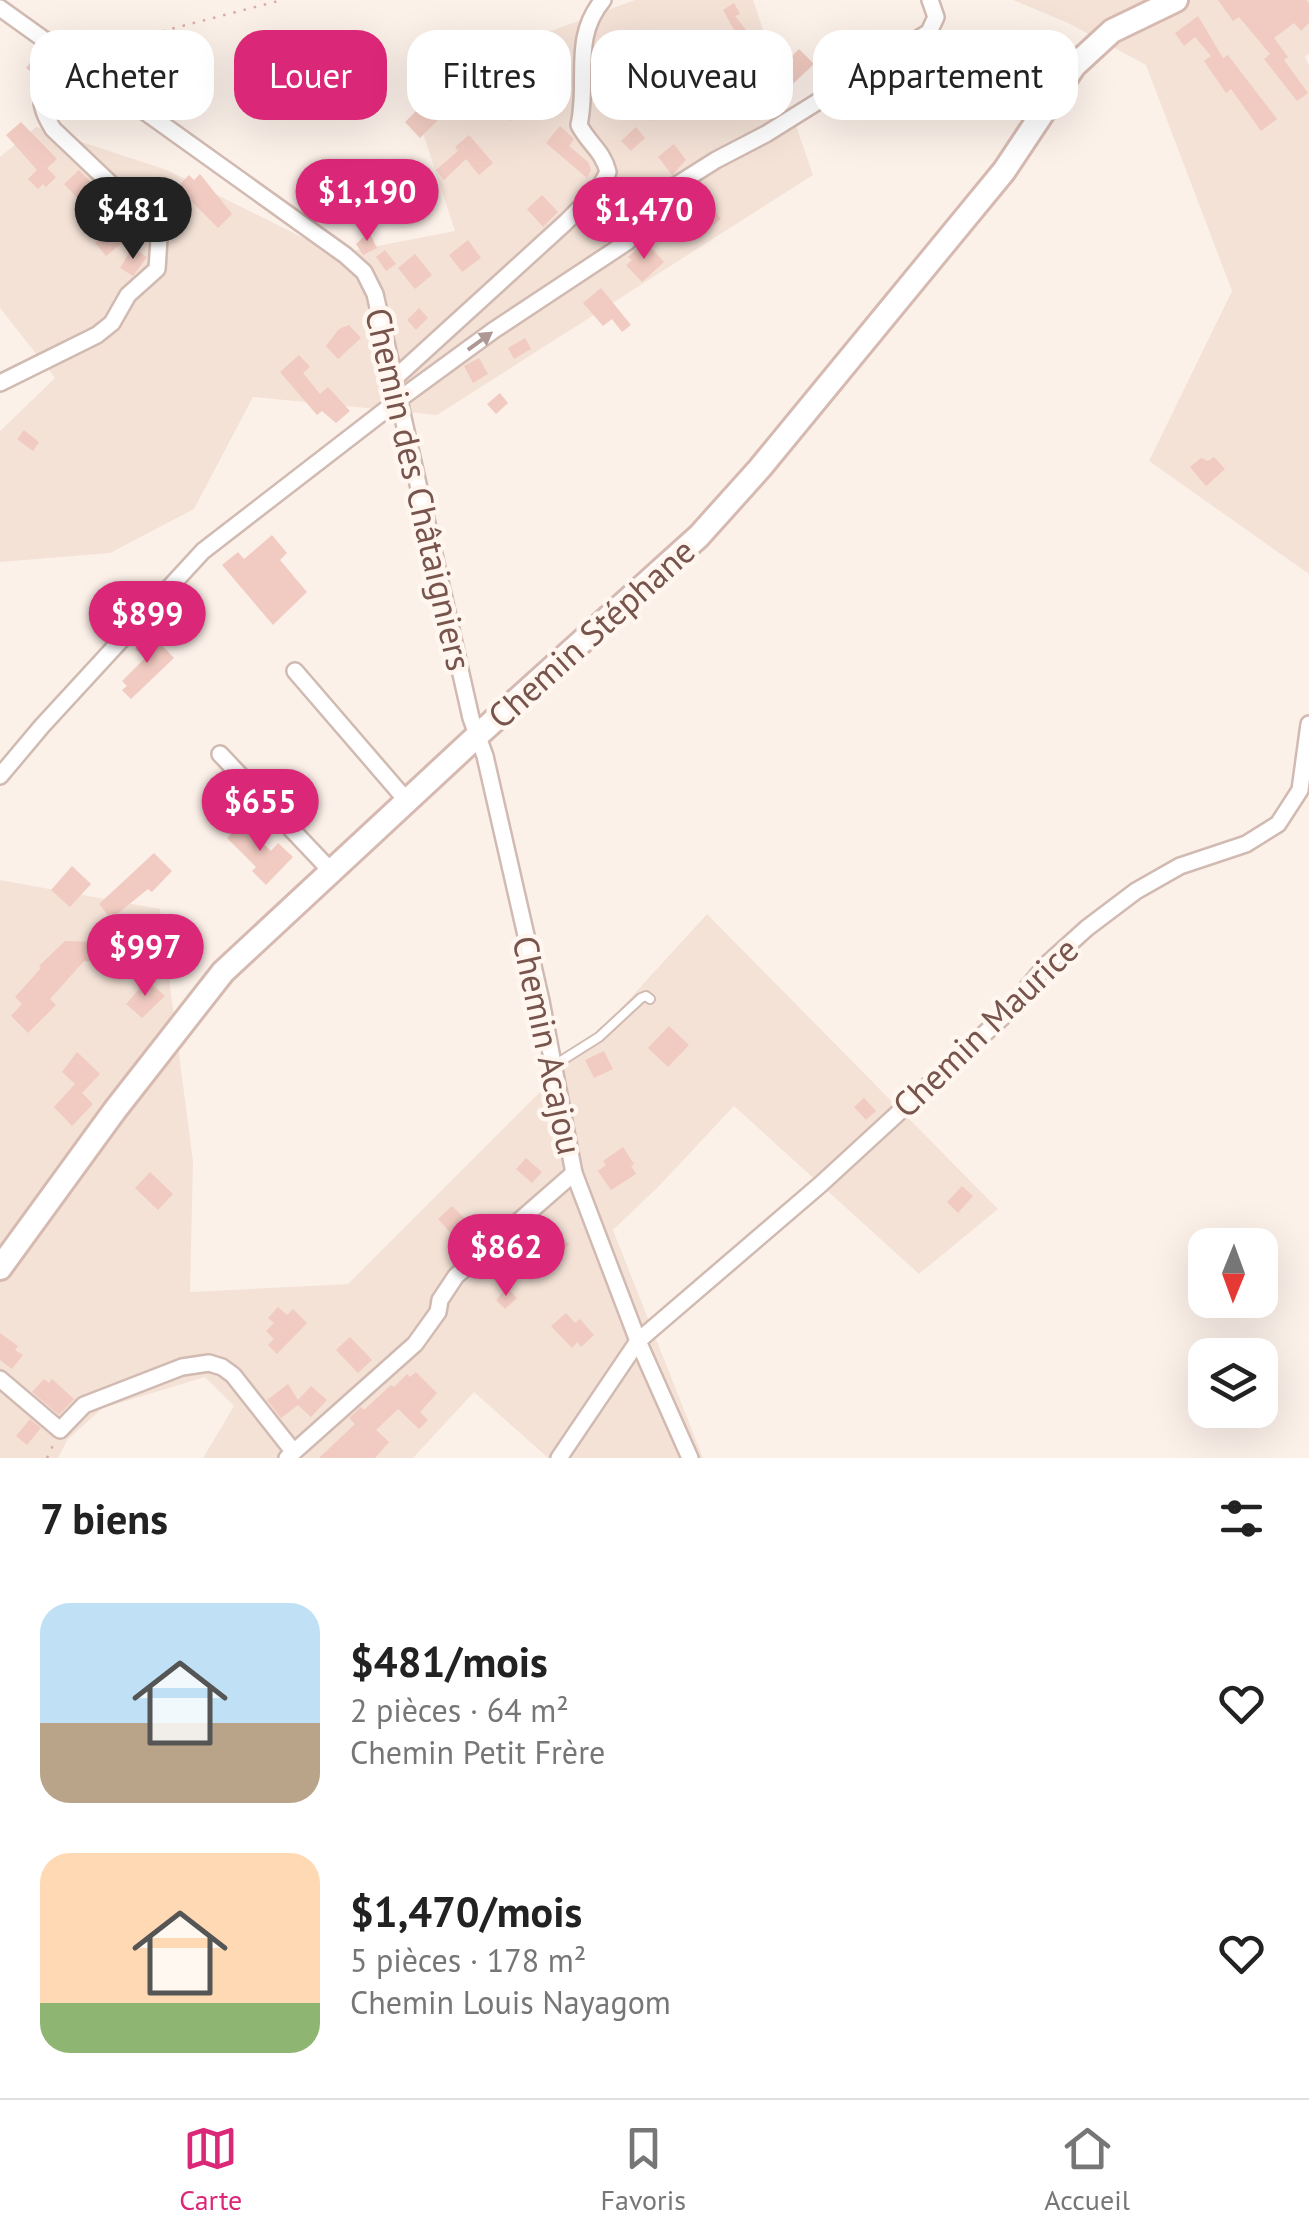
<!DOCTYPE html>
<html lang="fr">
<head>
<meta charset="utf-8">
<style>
	:root { --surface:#fff; --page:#f6f6f6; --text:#222; --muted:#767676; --line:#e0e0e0; --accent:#db2777 }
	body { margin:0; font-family:"PT Sans",sans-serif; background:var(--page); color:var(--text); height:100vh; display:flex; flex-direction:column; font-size:38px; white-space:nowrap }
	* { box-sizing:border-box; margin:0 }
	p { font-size:32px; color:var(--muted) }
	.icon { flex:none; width:55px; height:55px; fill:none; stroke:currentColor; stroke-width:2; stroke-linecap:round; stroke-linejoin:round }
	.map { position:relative; height:1458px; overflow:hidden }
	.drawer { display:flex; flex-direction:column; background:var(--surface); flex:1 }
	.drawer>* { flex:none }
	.top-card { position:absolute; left:30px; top:30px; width:1250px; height:90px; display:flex; gap:20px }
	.needle { width:65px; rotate:181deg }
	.fabs { position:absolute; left:1188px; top:1228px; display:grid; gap:20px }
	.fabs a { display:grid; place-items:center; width:90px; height:90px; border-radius:20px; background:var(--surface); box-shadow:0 10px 40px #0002; font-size:50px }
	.price { position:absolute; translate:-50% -85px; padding:0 22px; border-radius:35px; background:var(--accent); color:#fff; font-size:32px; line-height:65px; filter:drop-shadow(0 2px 5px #0008) }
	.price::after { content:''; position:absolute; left:50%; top:60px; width:30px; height:22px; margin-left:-15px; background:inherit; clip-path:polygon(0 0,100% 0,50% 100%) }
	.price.selected { background:#222; color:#fff }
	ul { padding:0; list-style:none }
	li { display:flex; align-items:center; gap:30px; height:250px; padding:0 40px }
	li span { display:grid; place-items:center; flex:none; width:280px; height:200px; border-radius:30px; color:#555 }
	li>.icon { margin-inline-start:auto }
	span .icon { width:120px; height:120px; fill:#fffc; stroke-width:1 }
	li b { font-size:42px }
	h2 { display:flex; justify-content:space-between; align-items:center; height:120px; padding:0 40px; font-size:42px }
	.tag { padding:0 35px; border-radius:30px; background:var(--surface); box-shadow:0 10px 40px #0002; font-size:35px; line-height:90px }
	.tag.selected { background:var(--accent); color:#fff }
	.menu { display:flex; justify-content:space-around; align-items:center; height:140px; border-top:2px solid var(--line); background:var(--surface); font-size:28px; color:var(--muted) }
	.menu a { display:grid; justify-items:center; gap:5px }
	.menu .selected { color:var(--accent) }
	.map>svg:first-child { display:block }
	.residential { fill:#f4e2d7 }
	.building { fill:#f1cbc1 }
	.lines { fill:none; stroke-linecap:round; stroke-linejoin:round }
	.lane-casing { stroke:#d1bab1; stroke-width:12 }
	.street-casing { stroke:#d1bab1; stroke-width:20 }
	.secondary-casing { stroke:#d6bab1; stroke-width:28 }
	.path { stroke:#d7aea4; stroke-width:2.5; stroke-dasharray:2.5 8; stroke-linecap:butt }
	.lane { stroke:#fff; stroke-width:8 }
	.street { stroke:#fff; stroke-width:15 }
	.secondary { stroke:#fff; stroke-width:22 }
	.oneway { fill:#ad9894 }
	.labels { text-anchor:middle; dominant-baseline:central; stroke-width:9; stroke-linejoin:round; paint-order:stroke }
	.street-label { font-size:35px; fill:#77544c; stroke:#fff6f0 }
</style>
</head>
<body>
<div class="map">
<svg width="1309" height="1458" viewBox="0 0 1309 1458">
	<rect width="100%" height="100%" fill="#fcf1e9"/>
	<g class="residential">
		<path d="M635,0H753L813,175L437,415L253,397L194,509L110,553L0,562V431L55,378L0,308V157L36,127L167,170L336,254L455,231L407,84Z"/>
		<path d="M1013,0H1309V54L1305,56L1309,66V574L1149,461L1232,291L1146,65L1068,23Z"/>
		<path d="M0,880L160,909L193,1161L190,1292L348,1284L592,1040L707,914L998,1209L919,1274L734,1106L659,1186L613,1230L703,1458H548L474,1392L413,1458H203L234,1406L205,1377L103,1408L68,1439L58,1458H0Z"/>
	</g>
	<g class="building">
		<path d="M1218,0H1306L1309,3V23L1301,31L1294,23L1274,38L1288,57L1284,60L1308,93L1297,101L1264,59L1270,54L1239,17L1233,21Z"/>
		<path d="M734,3L740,14L735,16L751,36L742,44L723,10Z"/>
		<path d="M1198,16L1223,58L1228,55L1277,119L1261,131L1231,89L1226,93L1204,61L1211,56L1195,37L1184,46L1175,33Z"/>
		<path d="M799,49L814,64L780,96L768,80Z"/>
		<path d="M39,51L50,60L38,77L26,68Z"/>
		<path d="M551,58L563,76L552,86L537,70Z"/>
		<path d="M672,65L686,84L663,104L667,109L653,121L640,106L668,82L662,74Z"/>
		<path d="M734,70L758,93L735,117L721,105L732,93L721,83Z"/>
		<path d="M516,91L529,105L511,121L499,107Z"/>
		<path d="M423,94L444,114L420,138L405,122L417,110L412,105Z"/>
		<path d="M21,122L57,159L47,168L56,177L46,187L43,184L38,189L28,179L37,170L6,135Z"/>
		<path d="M560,126L574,139L569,146L588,162L591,170L587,178L546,143Z"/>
		<path d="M636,127L645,138L631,151L621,141Z"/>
		<path d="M469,135L493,163L479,175L466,159L444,180L436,170L458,151L455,147Z"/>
		<path d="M674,144L686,160L672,175L658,157Z"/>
		<path d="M79,170L95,187L80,201L64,184Z"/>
		<path d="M200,174L232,214L218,228L177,187L189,175L194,180Z"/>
		<path d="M617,194L634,212L604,232L590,218Z"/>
		<path d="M542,195L558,212L543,227L527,209Z"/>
		<path d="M381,198L393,213L364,235L352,220Z"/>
		<path d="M708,201L721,219L704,232L691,214Z"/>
		<path d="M111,222L121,235L117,238L123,242L106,256L95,243L100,239L96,233Z"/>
		<path d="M369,232L377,248L363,255L356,244Z"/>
		<path d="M468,240L481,258L462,272L449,255Z"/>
		<path d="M645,241L664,262L642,282L626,265L632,260L628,257Z"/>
		<path d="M132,248L147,257L133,276L120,268Z"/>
		<path d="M385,250L396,264L386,271L376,257Z"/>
		<path d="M415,254L432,275L415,289L398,268Z"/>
		<path d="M601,288L631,325L622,332L612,319L603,326L583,303Z"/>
		<path d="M419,308L428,318L416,330L407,320Z"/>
		<path d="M349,325L361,338L338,359L326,346L339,329Z"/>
		<path d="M525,338L531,349L514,359L508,348Z"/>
		<path d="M299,355L310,367L303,373L320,394L328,387L350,411L336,423L322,411L317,415L280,372Z"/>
		<path d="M479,358L488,374L473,383L464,366Z"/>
		<path d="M500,393L508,403L496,414L487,404Z"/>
		<path d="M24,430L39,442L33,451L17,439Z"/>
		<path d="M1214,457L1225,469L1206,486L1190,467L1201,458L1208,461Z"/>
		<path d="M272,535L287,553L280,560L307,592L273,625L222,565L238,552L244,559Z"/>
		<path d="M151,634L174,658L131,699L122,690L127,686L122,681L145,658L135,649Z"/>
		<path d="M242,823L271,851L278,843L293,857L266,885L252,871L256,867L227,838Z"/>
		<path d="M154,853L172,871L152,892L148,889L111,919L99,904Z"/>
		<path d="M72,866L91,884L70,907L51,890Z"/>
		<path d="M65,941L102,942L100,963L84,961L50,999L56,1005L28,1033L11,1016L22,1004L15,997L41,968L39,966Z"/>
		<path d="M147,980L165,996L142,1018L126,1004Z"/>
		<path d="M669,1026L689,1045L668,1067L648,1048Z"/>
		<path d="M604,1051L613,1069L594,1078L585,1060Z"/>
		<path d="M77,1052L100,1074L82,1093L93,1104L72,1126L54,1107L75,1084L62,1072Z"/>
		<path d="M864,1098L876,1111L866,1120L854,1107Z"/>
		<path d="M623,1147L634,1164L631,1166L636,1174L611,1190L598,1171L606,1165L603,1161Z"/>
		<path d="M526,1158L542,1172L532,1183L516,1169Z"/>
		<path d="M150,1172L173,1194L158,1210L135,1188Z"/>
		<path d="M962,1186L973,1196L958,1213L947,1202Z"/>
		<path d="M452,1206L471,1225L456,1239L438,1219Z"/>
		<path d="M555,1232L569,1244L561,1254L547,1241Z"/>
		<path d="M507,1288L517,1298L505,1309L496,1300Z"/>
		<path d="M278,1307L287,1315L293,1309L307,1323L277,1354L268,1345L274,1339L266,1331L274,1323L268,1318Z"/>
		<path d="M566,1313L575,1323L580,1319L594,1335L581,1347L577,1342L572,1348L551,1326Z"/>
		<path d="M0,1333L18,1346L15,1350L23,1355L12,1369L0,1360Z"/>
		<path d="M350,1337L372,1360L358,1373L336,1350Z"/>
		<path d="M416,1372L437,1393L420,1412L428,1420L419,1429L398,1409L376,1430L389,1442L375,1458H319L355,1424L349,1418L361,1407L364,1410L391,1385L394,1387L407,1374L410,1377Z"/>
		<path d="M44,1379L49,1383L52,1379L74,1399L59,1415L32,1392Z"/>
		<path d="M288,1384L298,1400L311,1386L327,1400L311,1417L298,1405L281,1418L267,1400Z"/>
		<path d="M30,1419L41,1428L27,1445L16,1436Z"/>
	</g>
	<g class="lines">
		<defs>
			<path id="lane" d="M553,1066L599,1037L641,998L646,996L650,999"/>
			<g id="street">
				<path d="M0,8L345,255L364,272L375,294L471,718L485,756L541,1001L574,1173L638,1341L690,1458"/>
				<path d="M396,377L565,223L599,189L608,172C603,151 589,144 579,125C589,80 571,38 603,0"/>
				<path d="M0,383L97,335L112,323L128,295L157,269L159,239L155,226L53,129C29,90 47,84 79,65"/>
				<path d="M295,671L407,801"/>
				<path d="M220,754L331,871"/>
				<path d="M0,776L42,726L203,551L401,398L494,330L627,242L652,208L678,184L716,160L766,134L929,32L936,17L930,0"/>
				<path d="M0,1379L60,1430L84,1405L182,1367L209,1363L222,1367L233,1375L293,1451"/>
				<path d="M287,1458L415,1344L438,1312L440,1300L456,1276L574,1173"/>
				<path d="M559,1458L638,1341L821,1184L1007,1013L1046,965L1087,928L1136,891L1180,866L1246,844L1278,824L1300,790L1309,724"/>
			</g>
			<path id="secondary" d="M0,1268L115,1110L223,972L478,735L699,536L760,468L1004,171L1074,66L1112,31L1176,0"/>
		</defs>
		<use href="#lane" class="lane-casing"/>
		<use href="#street" class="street-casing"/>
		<use href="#secondary" class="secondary-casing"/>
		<g class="path">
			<path d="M94,58L140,37L282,0"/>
			<path d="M47,1458L53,1445"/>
		</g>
		<use href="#lane" class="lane"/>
		<use href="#street" class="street"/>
		<use href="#secondary" class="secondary"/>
	</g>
	<defs><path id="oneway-solid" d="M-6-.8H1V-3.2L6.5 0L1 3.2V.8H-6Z" transform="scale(2.5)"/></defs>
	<use class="oneway" href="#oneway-solid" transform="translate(480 341) rotate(-36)"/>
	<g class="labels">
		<g class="street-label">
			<text transform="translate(419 489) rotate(77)">Chemin des Châtaigniers</text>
			<text transform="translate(591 633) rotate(-42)">Chemin Stéphane</text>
			<text transform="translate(985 1027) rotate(-44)">Chemin Maurice</text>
			<text transform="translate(548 1045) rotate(78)">Chemin Acajou</text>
		</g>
	</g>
</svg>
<div class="fabs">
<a><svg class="needle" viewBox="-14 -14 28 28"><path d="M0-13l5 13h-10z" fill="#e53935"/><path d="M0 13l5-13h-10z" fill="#767676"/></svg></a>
<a><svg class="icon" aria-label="layers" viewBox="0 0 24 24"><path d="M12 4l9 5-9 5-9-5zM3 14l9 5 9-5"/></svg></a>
</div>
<b class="price" style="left:367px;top:244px">$1,190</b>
<b class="price selected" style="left:133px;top:262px">$481</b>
<b class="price" style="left:644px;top:262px">$1,470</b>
<b class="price" style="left:147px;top:666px">$899</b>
<b class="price" style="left:260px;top:854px">$655</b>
<b class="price" style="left:145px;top:999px">$997</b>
<b class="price" style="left:506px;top:1299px">$862</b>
<div class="top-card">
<a class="tag">Acheter</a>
<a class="tag selected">Louer</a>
<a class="tag">Filtres</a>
<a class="tag">Nouveau</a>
<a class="tag">Appartement</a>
</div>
</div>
<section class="drawer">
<h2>7 biens<svg class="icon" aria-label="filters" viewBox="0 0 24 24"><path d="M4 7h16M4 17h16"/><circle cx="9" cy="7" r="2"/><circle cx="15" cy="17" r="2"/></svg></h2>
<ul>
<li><span style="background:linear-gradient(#bfe0f5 60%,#b9a48a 0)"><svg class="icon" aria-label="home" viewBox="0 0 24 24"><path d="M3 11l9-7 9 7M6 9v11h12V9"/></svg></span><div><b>$481/mois</b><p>2 pièces · 64 m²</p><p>Chemin Petit Frère</p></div><svg class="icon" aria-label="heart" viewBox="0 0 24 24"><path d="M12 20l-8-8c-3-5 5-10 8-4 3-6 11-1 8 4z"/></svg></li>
<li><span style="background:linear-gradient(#ffd9b3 75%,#8fb573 0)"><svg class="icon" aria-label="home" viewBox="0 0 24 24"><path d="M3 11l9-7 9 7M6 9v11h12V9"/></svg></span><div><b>$1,470/mois</b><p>5 pièces · 178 m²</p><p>Chemin Louis Nayagom</p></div><svg class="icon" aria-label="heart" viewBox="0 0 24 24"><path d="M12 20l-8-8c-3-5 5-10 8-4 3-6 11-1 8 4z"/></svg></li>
</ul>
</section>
<nav class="menu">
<a class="selected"><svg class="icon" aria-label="map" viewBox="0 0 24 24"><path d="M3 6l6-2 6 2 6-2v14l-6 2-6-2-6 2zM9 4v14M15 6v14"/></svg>Carte</a>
<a><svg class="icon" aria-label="saved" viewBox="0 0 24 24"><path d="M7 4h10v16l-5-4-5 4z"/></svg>Favoris</a>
<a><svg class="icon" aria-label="home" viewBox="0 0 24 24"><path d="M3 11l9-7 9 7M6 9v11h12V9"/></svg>Accueil</a>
</nav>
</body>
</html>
